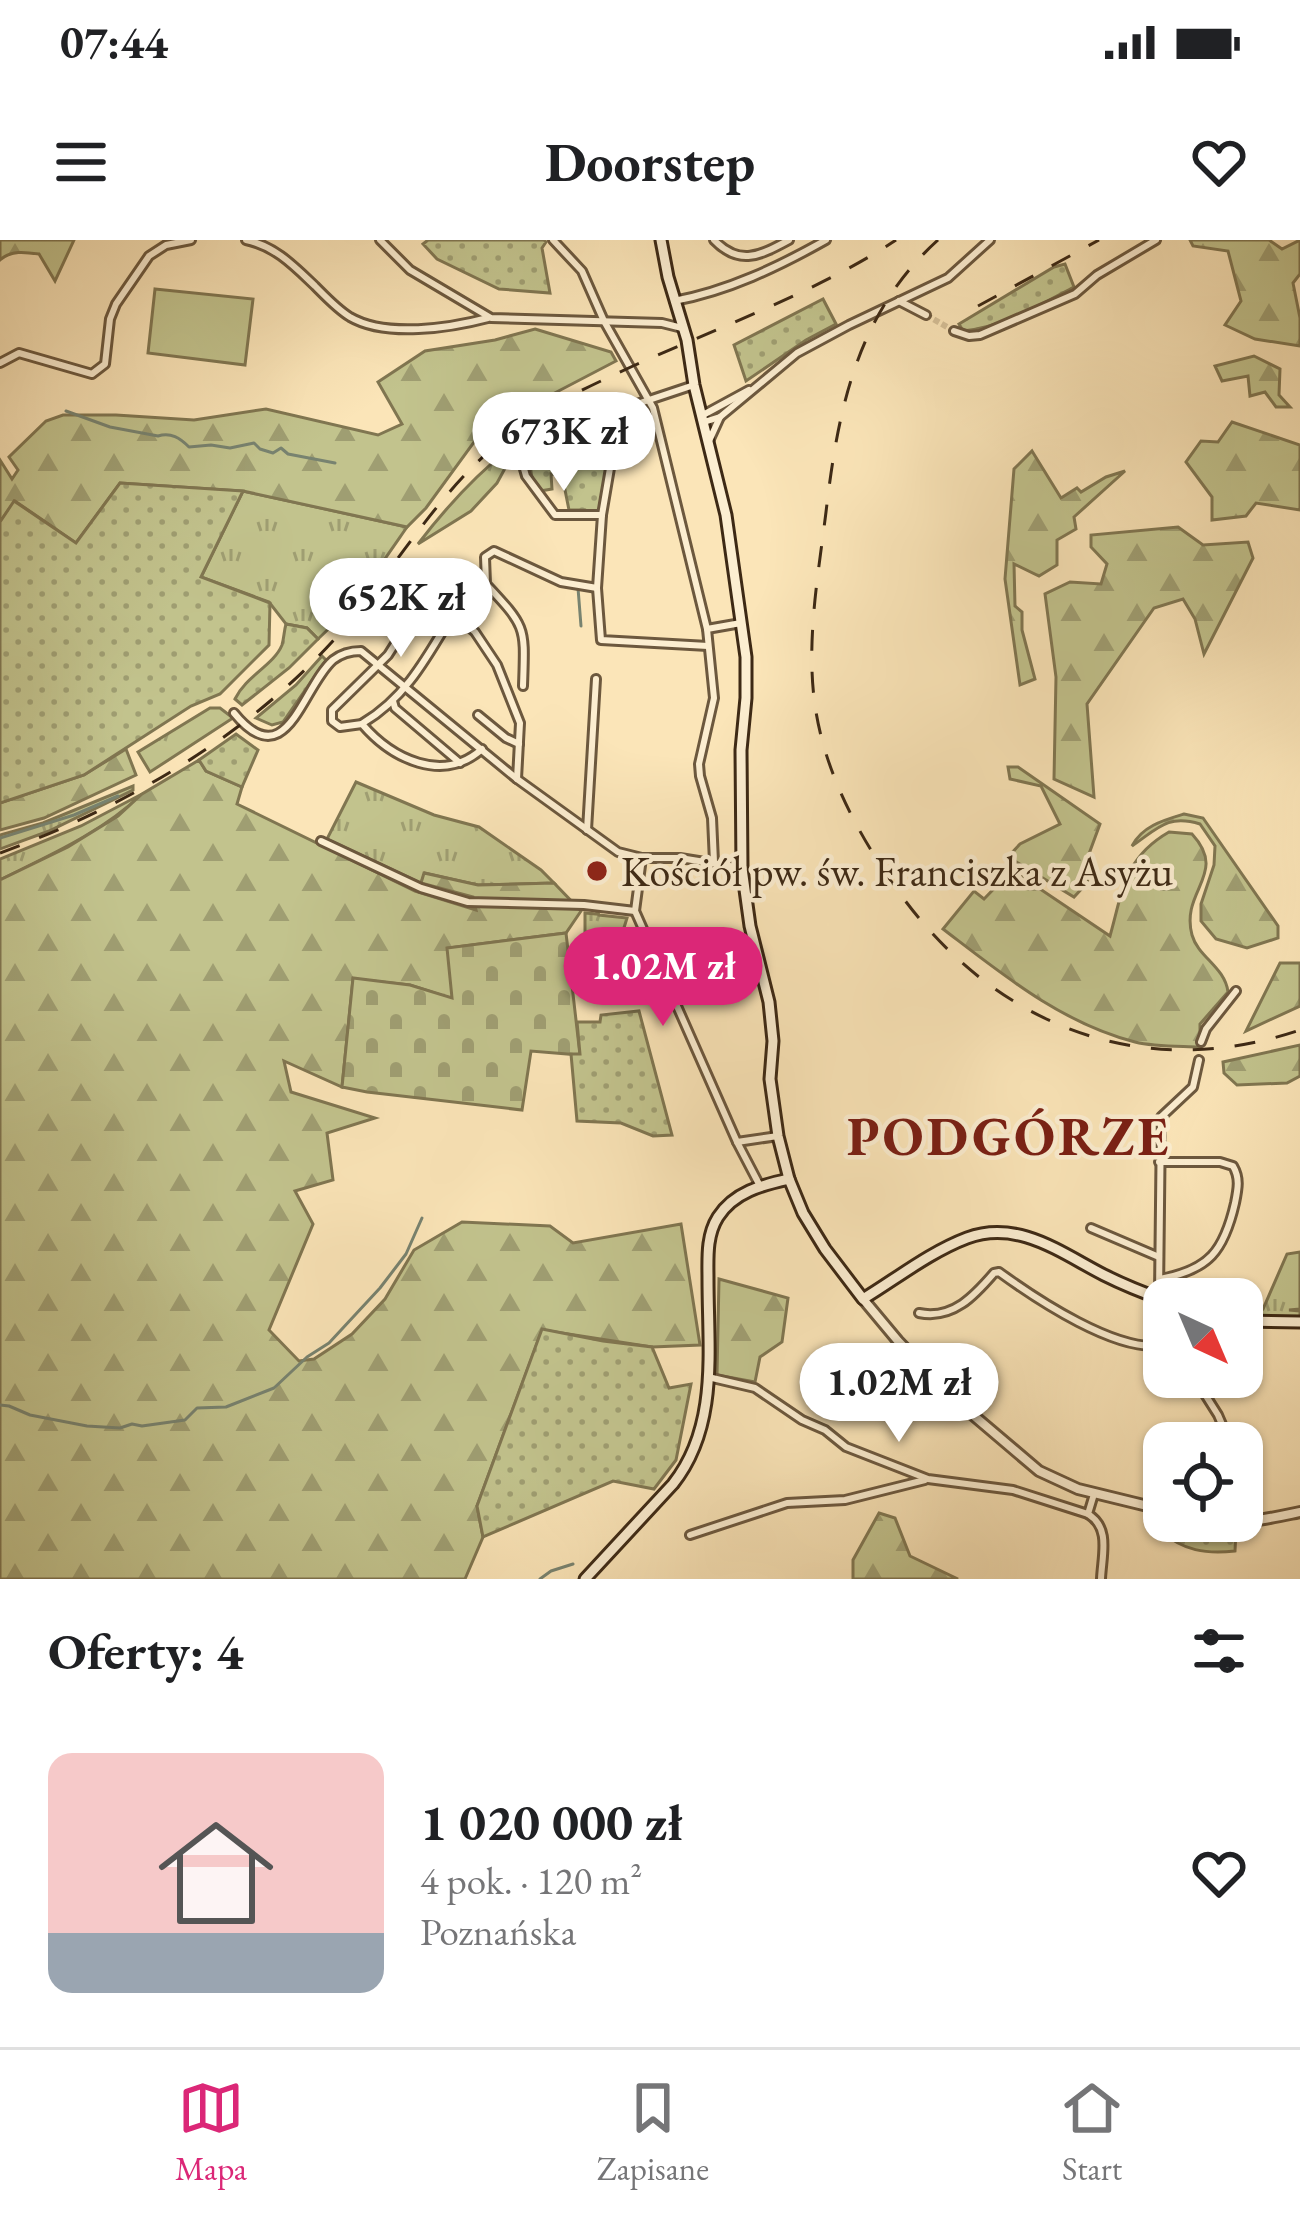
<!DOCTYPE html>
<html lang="pl">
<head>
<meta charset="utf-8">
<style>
	:root { --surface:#fff; --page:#f2f2f2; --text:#202124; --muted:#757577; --line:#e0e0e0; --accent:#db2777 }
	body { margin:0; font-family:"EB Garamond",serif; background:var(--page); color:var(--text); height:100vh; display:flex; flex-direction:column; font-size:45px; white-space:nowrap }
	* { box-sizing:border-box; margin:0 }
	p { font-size:39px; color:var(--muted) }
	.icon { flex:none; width:66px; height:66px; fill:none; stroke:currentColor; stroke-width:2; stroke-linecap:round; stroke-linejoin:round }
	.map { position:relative; height:1339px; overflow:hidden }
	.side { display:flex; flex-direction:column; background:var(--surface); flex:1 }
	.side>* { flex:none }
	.needle { width:78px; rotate:136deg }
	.tools { position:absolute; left:1143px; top:1038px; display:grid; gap:24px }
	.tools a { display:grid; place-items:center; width:120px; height:120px; border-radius:24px; background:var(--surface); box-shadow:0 3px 9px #0004; font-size:60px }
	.price { position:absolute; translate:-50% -102px; padding:0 27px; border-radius:42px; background:#fff; color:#222; font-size:39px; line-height:78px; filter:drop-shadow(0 3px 6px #0008) }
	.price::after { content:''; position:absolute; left:50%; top:72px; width:36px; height:27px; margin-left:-18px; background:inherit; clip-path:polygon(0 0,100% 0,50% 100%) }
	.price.selected { background:var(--accent); color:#fff }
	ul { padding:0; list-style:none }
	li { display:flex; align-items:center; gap:36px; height:300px; padding:0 48px }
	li+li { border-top:3px solid var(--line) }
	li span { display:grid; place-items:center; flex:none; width:336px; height:240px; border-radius:24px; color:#555 }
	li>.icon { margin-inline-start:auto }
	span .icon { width:144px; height:144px; fill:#fffc; stroke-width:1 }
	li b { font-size:51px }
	h2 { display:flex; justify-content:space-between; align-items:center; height:144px; padding:0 48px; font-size:51px }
	.status { display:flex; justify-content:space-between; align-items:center; height:84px; padding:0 60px; background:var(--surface); direction:ltr }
	.status svg { height:33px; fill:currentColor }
	header { display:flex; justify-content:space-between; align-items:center; height:156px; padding:0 48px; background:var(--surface); font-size:54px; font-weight:700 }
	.dock { display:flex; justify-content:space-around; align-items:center; height:168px; border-top:3px solid var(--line); background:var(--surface); font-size:33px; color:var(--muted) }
	.dock a { display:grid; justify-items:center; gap:6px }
	.dock .selected { color:var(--accent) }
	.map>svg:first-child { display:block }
	.grass { fill:url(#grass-tufts); stroke:#807651; stroke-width:3 }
	.forest { fill:url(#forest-firs); stroke:#807651; stroke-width:3 }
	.cemetery { fill:url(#cemetery-stones); stroke:#807651; stroke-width:3 }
	.park { fill:url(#park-dots); stroke:#807651; stroke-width:3 }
	.pitch { fill:#c2c38d; stroke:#807651; stroke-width:3 }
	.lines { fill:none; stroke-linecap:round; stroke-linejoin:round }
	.stream { stroke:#788370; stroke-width:3 }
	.minor-tunnel { stroke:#d5bf97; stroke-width:6; stroke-dasharray:6 3; stroke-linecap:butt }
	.minor-casing { stroke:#6c583e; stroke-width:12 }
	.tertiary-casing { stroke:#6c583e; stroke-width:14 }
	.secondary-casing { stroke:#3d2915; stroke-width:15 }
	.minor { stroke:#fceed1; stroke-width:6 }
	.tertiary { stroke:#fceed1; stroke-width:8 }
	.secondary { stroke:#fceed1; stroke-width:9 }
	.rail { stroke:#3d2915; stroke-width:3; stroke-dasharray:21 21; stroke-linecap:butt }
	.poi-dot { fill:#8f2418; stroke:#fceed1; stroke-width:4.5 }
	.labels { text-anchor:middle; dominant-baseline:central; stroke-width:9; stroke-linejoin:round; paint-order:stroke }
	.poi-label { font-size:42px; fill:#3d2915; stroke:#fceed1; text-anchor:start }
	.district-label { font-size:54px; font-weight:bold; letter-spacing:3px; fill:#7a1f14; stroke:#fceed1 }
</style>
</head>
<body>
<div class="status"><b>07:44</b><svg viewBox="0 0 49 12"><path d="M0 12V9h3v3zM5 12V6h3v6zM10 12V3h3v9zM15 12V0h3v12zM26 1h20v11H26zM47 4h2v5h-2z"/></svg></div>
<header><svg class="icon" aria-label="menu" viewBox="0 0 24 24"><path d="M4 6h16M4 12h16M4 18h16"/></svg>Doorstep<svg class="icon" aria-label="heart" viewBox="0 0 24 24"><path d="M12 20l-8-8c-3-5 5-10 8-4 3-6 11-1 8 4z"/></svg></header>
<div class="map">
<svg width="1300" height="1339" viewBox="0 0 1300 1339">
	<defs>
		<pattern id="grass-tufts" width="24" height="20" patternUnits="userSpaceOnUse" patternTransform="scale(3)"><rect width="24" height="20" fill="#c2c38d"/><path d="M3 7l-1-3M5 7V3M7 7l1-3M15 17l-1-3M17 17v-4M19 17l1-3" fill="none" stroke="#9f9e72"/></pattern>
		<pattern id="forest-firs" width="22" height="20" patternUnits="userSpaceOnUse" patternTransform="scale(3)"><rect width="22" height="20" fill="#c2c38d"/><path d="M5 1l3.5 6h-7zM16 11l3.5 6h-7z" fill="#9f9e72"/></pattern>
		<pattern id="cemetery-stones" width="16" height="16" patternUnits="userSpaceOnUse" patternTransform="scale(3)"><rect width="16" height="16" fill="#c2c38d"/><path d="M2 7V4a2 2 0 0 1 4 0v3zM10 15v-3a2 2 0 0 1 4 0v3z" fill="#9f9e72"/></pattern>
		<pattern id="park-dots" width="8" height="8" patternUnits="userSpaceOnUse" patternTransform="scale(3)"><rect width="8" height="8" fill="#c2c38d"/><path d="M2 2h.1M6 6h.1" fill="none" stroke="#9f9e72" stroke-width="1.8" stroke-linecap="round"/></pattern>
	</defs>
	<rect width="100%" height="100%" fill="#fbe5b8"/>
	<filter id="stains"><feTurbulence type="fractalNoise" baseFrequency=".00167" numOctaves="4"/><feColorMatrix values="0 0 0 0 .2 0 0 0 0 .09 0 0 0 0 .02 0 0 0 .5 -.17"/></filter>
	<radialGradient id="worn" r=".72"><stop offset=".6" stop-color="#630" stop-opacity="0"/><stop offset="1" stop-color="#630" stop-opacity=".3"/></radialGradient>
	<g class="grass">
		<path d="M527,195L533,201L509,221L497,243L471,271L418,304C450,262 484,226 527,195Z"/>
		<path d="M243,251L407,287C380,326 353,367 318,399L307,388L286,384L269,362L201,337Z"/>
		<path d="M210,468H220L233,478L150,532L138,512Z"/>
		<path d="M356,542L434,575L479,587L541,630L554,643L478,645L425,633L421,643L327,599Z"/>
		<path d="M133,546V550L49,591L0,609V595L43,583Z"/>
		<path d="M142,554C101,593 50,615 0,640V619L81,586Z"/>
		<path d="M597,670L599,675L627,678C621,699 614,718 593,728L590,725L595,724V707L607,706V692H585V673L597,674Z"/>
		<path d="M1300,1012V1069L1289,1070L1300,1071V1077L1242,1075V1065L1263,1069L1287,1014Z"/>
	</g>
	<g class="forest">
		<path d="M0,0H74L55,41L39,14C25,12 11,10 0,20Z"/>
		<path d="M1190,0H1269L1282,9L1300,0V34L1293,43L1300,78V106L1255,99L1225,85L1241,61L1228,11L1193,6Z"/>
		<path d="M535,89L611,112L616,121L503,180L474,202L426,268L407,287L243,251L120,243L76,303L15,261L0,282V220L12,239L18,230L9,217L46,181L63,175H116L194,180L266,169L378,195L402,184L378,142L425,111L495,100Z"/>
		<path d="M1254,116L1280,129L1279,155L1290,167H1276L1265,152L1250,156L1248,136L1222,141L1215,126Z"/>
		<path d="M1232,182L1300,205V270L1256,263L1246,276L1212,280V257L1186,222L1201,201L1218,202Z"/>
		<path d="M1032,211L1061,258L1077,248L1081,252L1106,237L1125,231L1074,277L1076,289L1057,300V325L1039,336L1014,324L1015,366L1022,372V390L1035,439L1020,445L1005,339L1014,229Z"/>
		<path d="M1178,287L1203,305L1248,302L1253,318L1204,414L1195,379L1183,359L1154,368L1087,464L1094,557L1054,539L1056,437L1045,354L1070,342L1101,344L1107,324L1091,307V295Z"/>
		<path d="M126,509L136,535L44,578L0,590V563L84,535Z"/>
		<path d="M199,520L206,531L242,547L237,564L415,651L476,670L473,657L421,643L424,633L478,645L554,643L581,671L566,693L448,708L453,759L410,745L353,739L342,847L284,821L291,852L375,878L327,893L333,940L295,951L313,984L269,1090L299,1121L314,1119L352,1094L385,1059L414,1010L462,982L550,986L573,1003L681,984L700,1105L652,1107L542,1090L477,1266L483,1297L465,1339H0V640L68,607L118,576L142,554Z"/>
		<path d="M1008,527H1018L1100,584L1083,630L1088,642L1074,657L1008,617L1020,604L1060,584L1041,546L1010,539Z"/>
		<path d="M1184,574L1203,578L1278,686V698L1247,708L1216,699L1201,681V664L1214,625L1215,606L1200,584C1168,574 1158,588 1132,606C1142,586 1164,580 1184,574Z"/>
		<path d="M1169,592L1192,594C1229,634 1180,650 1192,695C1198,717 1225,727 1228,752L1200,784V807C1179,806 1155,807 1135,802C1061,783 1002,734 943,689L974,651L984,659L1012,630L1110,696C1123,650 1124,618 1169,592Z"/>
		<path d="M1280,723H1300V766L1246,791Z"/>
		<path d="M1300,805V836L1287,843L1237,845L1224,833L1223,822Z"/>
		<path d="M719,1039L788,1058L782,1102L760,1117L755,1142L717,1135Z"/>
		<path d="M879,1273L895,1278L910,1316L958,1339H853V1320Z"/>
	</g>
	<path class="cemetery" d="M566,693L580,815L531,811L522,870L367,852L342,847L353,738L410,745L452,758L447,708Z"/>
	<g class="park">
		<path d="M428,0H544L546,2L542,8L550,53L499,49L437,19L423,4Z"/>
		<path d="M1065,24L1074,47C1040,65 1001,88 963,91L959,84L1054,27Z"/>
		<path d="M823,59L836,84L806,100L746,141L734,105Z"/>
		<path d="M570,166L593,167L615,179L600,270L586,273L585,270H569L562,235L551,234L552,249L540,251C528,235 528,227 539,210L527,195Z"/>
		<path d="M120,243L243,251L201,337L270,363L269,405L220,454L191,466L84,535L0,563V282L14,261L76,303Z"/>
		<path d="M286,384L307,388L318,399L289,428L242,465L235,459C246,436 274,425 282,405C284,398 284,391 286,384Z"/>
		<path d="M322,416L326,420L283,482L272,485L256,478L296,445Z"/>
		<path d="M236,494L258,510L242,547L206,531L199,520Z"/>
		<path d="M639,771L672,895L653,896L621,883L577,881L571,814H580L577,782H600L601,775Z"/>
		<path d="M542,1089L603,1101L652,1107L669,1148L691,1144L676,1220L654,1249L613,1241L483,1297L477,1266Z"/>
		<path d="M1160,1276L1164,1277V1281H1176L1194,1289L1195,1287L1236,1291L1235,1311C1206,1314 1183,1311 1161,1291Z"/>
	</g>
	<path class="pitch" d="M155,49L253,59L245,125L148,113Z"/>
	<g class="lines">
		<g class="stream">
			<path d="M66,171L110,187L158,196C171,192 180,198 189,207L211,205L230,208L254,203L260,209L273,213L281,208L288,214L335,223"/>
			<path d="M578,348L581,386"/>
			<path d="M0,598L74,575L118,556"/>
			<path d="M0,1165L9,1166L30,1175L87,1186L120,1188L132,1184L142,1186L185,1180L197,1168L226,1167L274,1148L307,1117L329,1103L380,1048L406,1014L422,978"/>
			<path d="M540,1339L551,1331L573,1324"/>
		</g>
		<path class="minor-tunnel" d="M926,75L954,91"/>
		<defs>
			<g id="minor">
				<path d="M246,0C275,6 294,26 315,46C326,57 337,69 350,77C386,98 450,88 488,78"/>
				<path d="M380,0L410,30L491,78L662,83L682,88"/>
				<path d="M553,0L582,31L604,81L653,168L707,389L714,458L699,524L700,536L712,578L714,622"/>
				<path d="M714,0C740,27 761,15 789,0"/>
				<path d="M674,61C728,51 778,27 826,0"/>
				<path d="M899,61L926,75"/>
				<path d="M954,91L969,96L980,95L1075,54L1097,35L1156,0"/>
				<path d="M0,123L19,113L92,134L105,124L110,79L116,64L149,16L166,5L191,0"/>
				<path d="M694,145L637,164L622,176L615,199L602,275L597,348L601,400L708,406"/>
				<path d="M703,175L749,150"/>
				<path d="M704,182L720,177L797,113L849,85L948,38L990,0"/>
				<path d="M709,201L720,177"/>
				<path d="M524,229L526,236L555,275H602"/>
				<path d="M707,389L741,383"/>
				<path d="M523,446C525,386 527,388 486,344L485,317L494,311L561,342L597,348"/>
				<path d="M393,461L395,468L460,523"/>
				<path d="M234,473C287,538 302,447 333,420C342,413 350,411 361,411L517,539L618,612L642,618H680L742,628"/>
				<path d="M478,475L506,498L519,504"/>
				<path d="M363,483C407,457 428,415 454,372"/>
				<path d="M482,509C443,544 392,519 362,484L340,487L332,481V470L388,415L428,352L475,392L497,425L520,483L517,539"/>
				<path d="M587,590L596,439"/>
				<path d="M321,601L421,648L468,662L584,665L635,671"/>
				<path d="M642,618L635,671L737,902L760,946"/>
				<path d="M1201,802L1206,789L1236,751"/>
				<path d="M737,902L778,896"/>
				<path d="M1159,922H1220L1233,926C1240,938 1238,948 1235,963C1224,1011 1209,1030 1160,1039"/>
				<path d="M1091,988L1159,1017"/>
				<path d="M919,1073C953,1080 975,1055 994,1033L999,1032C1036,1059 1118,1114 1164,1105"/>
				<path d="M1164,1087L1159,1054L1161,877L1193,847L1199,820"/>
				<path d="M708,1137L755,1148L802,1180L825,1190L846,1207L928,1239L1013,1250L1088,1274"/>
				<path d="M1194,1137L1218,1175L1230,1203"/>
				<path d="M1094,1254L1088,1274C1111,1288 1102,1315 1101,1339"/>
				<path d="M690,1295L787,1263L845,1260L925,1240"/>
			</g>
			<g id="tertiary">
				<path d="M863,1059L898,1101L953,1158L1039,1231L1078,1249L1164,1270"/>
				<path d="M1213,1281C1243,1285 1271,1278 1300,1272"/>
			</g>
			<g id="secondary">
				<path d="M661,0L668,37L687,100L694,145L726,275L746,417V458L741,510L742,628L750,686L769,762L773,801L770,839L778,896L789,939L803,973L825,1009L863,1059C896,1039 930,1012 967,998C1018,979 1061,1013 1104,1035C1124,1045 1144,1053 1164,1060"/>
				<path d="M1242,1081L1300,1082"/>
				<path d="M585,1339L673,1244C719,1186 708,1110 708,1040C708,1019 706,996 718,977C734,952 762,945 789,939"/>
			</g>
		</defs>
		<use href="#minor" class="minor-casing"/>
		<use href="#tertiary" class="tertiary-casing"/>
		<use href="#secondary" class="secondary-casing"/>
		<use href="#minor" class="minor"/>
		<use href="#tertiary" class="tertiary"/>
		<use href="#secondary" class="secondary"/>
		<g class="rail">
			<path d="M938,0C857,73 838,169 826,272C818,337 805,406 816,472C826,532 855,588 889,638C984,780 1134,846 1300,790"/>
			<path d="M978,66L1099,0"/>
			<path d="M0,613C130,565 257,491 347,385C399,322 441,248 506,197C545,166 588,147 633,126C717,88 819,51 896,0"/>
		</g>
	</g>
	<circle class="poi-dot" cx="597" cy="631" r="12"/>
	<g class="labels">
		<g class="poi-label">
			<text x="621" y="631">Kościół pw. św. Franciszka z Asyżu</text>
		</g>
		<g class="district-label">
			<text x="1009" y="896">PODGÓRZE</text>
		</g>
	</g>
	<rect width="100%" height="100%" filter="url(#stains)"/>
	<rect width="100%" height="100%" fill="url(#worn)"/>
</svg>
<div class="tools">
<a><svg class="needle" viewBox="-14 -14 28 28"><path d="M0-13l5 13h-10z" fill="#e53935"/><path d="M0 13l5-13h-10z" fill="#757577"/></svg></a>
<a><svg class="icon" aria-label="locate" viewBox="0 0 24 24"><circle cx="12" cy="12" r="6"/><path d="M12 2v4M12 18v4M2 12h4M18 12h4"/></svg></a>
</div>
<b class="price" style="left:564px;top:254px">673K zł</b>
<b class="price" style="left:401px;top:420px">652K zł</b>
<b class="price selected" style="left:663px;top:789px">1.02M zł</b>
<b class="price" style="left:899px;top:1205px">1.02M zł</b>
</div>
<section class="side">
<h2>Oferty: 4<svg class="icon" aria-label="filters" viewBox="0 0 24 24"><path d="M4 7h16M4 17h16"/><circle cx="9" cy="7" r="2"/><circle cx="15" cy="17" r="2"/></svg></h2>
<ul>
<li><span style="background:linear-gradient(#f6c9c9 75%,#9aa5b1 0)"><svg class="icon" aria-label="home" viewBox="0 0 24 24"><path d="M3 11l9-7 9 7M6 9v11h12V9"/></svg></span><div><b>1 020 000 zł</b><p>4 pok. · 120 m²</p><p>Poznańska</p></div><svg class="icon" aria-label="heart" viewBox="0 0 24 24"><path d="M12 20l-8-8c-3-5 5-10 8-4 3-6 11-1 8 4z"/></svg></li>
</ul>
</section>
<nav class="dock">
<a class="selected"><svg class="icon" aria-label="map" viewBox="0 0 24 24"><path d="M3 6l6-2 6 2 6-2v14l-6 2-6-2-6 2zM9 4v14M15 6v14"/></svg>Mapa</a>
<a><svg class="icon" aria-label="saved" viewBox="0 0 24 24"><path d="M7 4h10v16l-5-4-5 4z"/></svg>Zapisane</a>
<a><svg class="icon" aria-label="home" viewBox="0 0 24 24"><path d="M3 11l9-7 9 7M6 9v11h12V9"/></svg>Start</a>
</nav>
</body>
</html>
